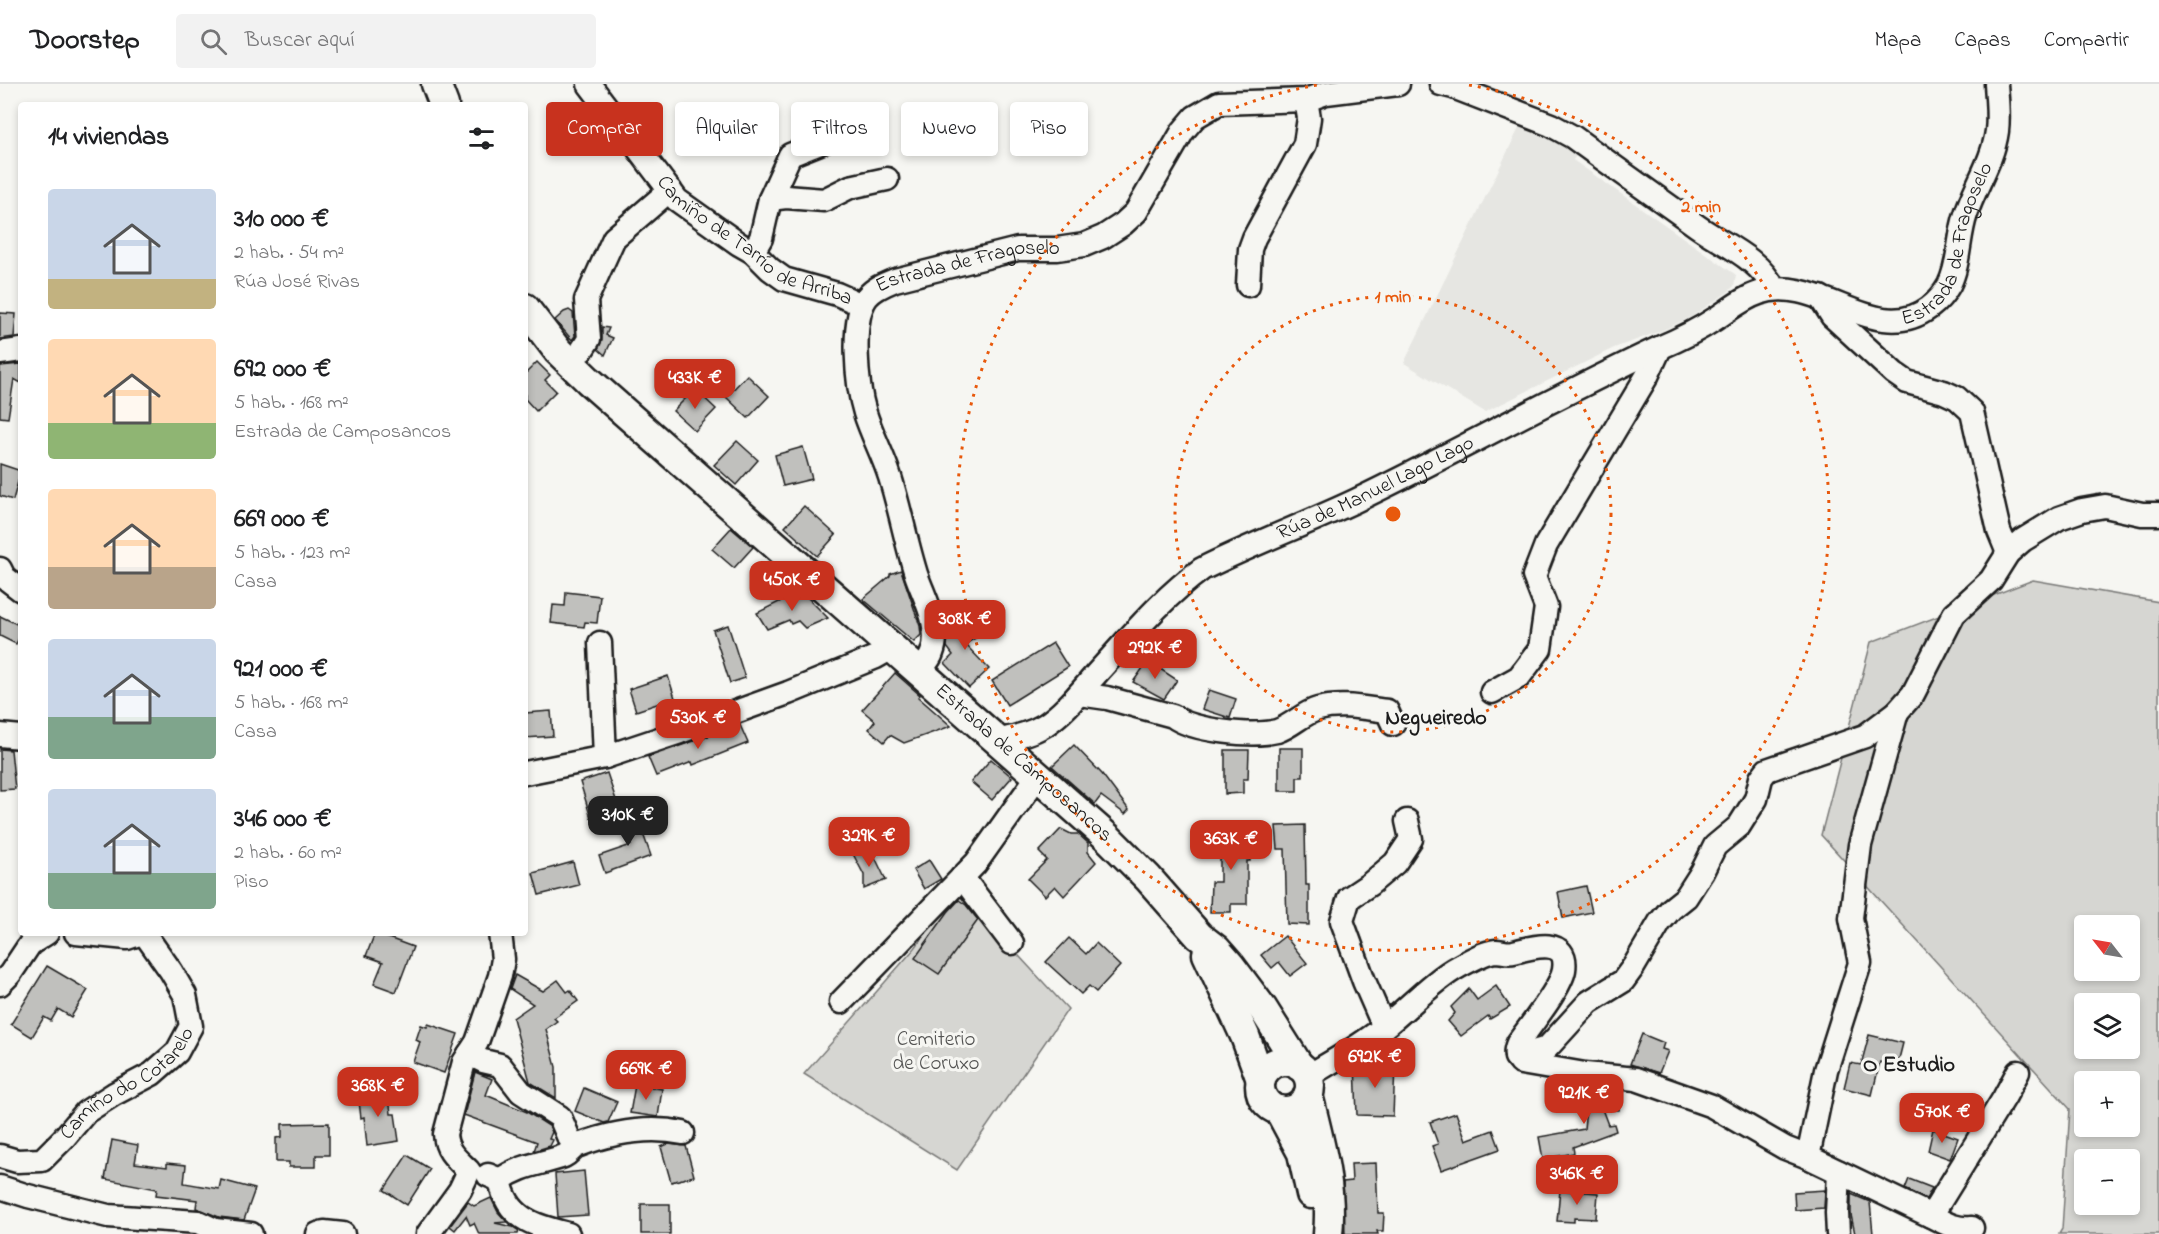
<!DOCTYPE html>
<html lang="es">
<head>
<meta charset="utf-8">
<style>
	:root { --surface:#fff; --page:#f2f2f2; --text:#202124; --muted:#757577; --line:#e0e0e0; --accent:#c8321e }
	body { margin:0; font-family:"Indie Flower",sans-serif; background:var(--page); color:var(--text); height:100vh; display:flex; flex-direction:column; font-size:22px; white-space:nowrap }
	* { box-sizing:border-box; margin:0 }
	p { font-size:20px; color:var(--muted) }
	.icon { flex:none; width:33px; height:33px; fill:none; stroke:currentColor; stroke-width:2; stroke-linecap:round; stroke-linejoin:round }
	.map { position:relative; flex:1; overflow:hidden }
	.panel { position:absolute; left:18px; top:18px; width:510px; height:834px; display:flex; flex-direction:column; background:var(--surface); border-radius:6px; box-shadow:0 3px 9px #0003 }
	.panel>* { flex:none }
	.guide { position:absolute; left:546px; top:18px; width:570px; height:54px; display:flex; gap:12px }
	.needle { width:39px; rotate:301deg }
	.controls { position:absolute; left:2074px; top:831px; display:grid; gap:12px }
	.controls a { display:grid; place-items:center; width:66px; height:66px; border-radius:6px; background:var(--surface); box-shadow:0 3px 9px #0003; font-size:30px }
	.price { position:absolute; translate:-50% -51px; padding:0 14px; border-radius:12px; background:var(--accent); color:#fff; font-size:20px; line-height:39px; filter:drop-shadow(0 2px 3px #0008) }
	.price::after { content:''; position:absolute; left:50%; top:36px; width:18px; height:14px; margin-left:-9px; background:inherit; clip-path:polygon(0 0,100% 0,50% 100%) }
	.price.on { background:#222; color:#fff }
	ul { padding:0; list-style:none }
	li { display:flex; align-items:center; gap:18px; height:150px; padding:0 30px }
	li span { display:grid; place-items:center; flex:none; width:168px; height:120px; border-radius:6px; color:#555 }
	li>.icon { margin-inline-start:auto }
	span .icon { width:72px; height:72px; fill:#fffc; stroke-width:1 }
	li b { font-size:26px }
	h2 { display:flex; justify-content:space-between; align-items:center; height:72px; padding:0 30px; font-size:26px }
	.pill { padding:0 21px; border-radius:6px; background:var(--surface); box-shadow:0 3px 9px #0003; font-size:21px; line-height:54px }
	.pill.on { background:var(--accent); color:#fff }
	header { display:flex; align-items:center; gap:36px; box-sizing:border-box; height:84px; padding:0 30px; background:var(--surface); border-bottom:2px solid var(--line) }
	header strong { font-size:28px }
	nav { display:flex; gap:33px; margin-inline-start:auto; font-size:21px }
	.search { width:420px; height:54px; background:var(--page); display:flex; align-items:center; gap:15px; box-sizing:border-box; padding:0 21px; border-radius:6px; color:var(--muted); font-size:22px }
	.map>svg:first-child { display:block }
	.built { fill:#e6e6e2 }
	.green { fill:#d6d6d2; stroke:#797977; stroke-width:1.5; fill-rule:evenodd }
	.building { fill:#c0c0bd; stroke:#1c1c1c; stroke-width:1.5 }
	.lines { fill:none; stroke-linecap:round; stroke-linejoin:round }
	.minor-casing { stroke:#1c1c1c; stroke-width:27 }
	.major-casing { stroke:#1c1c1c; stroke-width:33 }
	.minor { stroke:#f6f6f2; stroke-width:22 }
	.major { stroke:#f6f6f2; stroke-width:28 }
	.ring { fill:none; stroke:#e8590c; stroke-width:3; stroke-dasharray:3 6 }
	.labels { text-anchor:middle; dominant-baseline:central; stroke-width:6; stroke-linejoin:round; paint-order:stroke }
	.street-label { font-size:21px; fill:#1c1c1c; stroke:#f6f6f2 }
	.park-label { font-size:21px; fill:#545453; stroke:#f6f6f2 }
	.neighbourhood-label { font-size:22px; font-weight:bold; fill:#1c1c1c; stroke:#f6f6f2 }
	.centre { fill:#e8590c; stroke:#f6f6f2; stroke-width:3 }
	.ring-label { font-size:18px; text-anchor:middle; font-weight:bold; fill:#e8590c; stroke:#f6f6f2; stroke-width:6; stroke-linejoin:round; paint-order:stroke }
</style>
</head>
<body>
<header>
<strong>Doorstep</strong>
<div class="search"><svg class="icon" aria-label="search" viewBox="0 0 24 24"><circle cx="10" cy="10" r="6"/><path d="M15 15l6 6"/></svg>Buscar aquí</div>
<nav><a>Mapa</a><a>Capas</a><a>Compartir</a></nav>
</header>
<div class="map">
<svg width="2159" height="1150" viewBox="0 0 2159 1150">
	<rect width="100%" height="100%" fill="#f6f6f2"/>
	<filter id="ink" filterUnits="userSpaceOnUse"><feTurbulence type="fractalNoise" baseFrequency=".0167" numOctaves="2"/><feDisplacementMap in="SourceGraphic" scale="12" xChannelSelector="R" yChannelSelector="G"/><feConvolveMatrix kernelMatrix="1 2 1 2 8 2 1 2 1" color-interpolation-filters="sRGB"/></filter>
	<g filter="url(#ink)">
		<path class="built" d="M1521,40L1578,69L1573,76L1736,191L1734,202L1728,208L1691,233L1661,247L1614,264L1485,328L1404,279Z"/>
		<g class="green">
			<path d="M2033,496L2159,518V1150H2059L2062,1145L2070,1025L1821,751L1871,558ZM2085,842H2130V886H2085ZM2085,920H2130V964H2085ZM2085,998H2130V1042H2085ZM2085,1076H2130V1120H2085Z"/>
			<path d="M958,806L1068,925L957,1086L804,990L915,864Z"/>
		</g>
		<g class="building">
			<path d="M569,226L573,229L575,252L572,256L555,236L564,228Z"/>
			<path d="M0,229L16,230L14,253L0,255Z"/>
			<path d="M602,243L609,244L606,251L613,254L605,271L598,265L602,255Z"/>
			<path d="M537,278L550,291L545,296L556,307L536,327L525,315V290Z"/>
			<path d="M21,280V299L14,295L8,334L0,333V282Z"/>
			<path d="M747,291L769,312L748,334L726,313Z"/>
			<path d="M695,305L716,325L695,347L673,327Z"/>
			<path d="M737,357L758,376L736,401L714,381Z"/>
			<path d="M803,363L812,395L783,402L775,371Z"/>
			<path d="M0,380L21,387L13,416L0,412Z"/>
			<path d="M804,422L836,451L817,472L785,443Z"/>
			<path d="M731,444L753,463L734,484L712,465Z"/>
			<path d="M901,486L920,542L921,551L914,558L863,515L890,492V490Z"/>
			<path d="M801,507L828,534L805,544L798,537L791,540L789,536L767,545L757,529Z"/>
			<path d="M566,508L600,512L597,539L585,538L584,543L551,539L553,521L565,522Z"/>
			<path d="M971,530L984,549L965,560L989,585L969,604L945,579L953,571L947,563L948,545Z"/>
			<path d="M0,532L21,542V550L16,560L0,552Z"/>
			<path d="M728,541L745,594L730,599L713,546Z"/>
			<path d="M1053,559L1068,583L1007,621L992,597Z"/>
			<path d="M1148,577L1177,596L1164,615L1133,598Z"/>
			<path d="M895,589L920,611L918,613L951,642L904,659L890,651L884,658L869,645L875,637L862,626Z"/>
			<path d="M668,592L675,614L636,627L629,605Z"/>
			<path d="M1209,606L1236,615L1230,634L1202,625Z"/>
			<path d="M551,627L553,652L525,654V629Z"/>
			<path d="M740,641L748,659L693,681L692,678L656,692L648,673Z"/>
			<path d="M1074,661L1102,690L1129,726L1125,730L1101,712L1095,720L1052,682Z"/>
			<path d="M1279,664H1303V693H1297V707H1279Z"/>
			<path d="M0,665L11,666L15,705L0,706Z"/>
			<path d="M1225,666H1249L1248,695H1243V709L1225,710Z"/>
			<path d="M991,675L1012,693L992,716L971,698Z"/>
			<path d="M607,689L619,725L591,734L580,698Z"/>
			<path d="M636,730L651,772L605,789L599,772L631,761L621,735Z"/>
			<path d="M1305,741L1306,801H1309V841L1287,840L1285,765H1278L1276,742Z"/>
			<path d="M1220,742H1242L1241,761H1250V777H1247V820H1231V828H1210L1211,798H1220Z"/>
			<path d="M1061,745L1071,750H1078L1088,759V768L1096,778L1064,812L1055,802L1045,812L1028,795L1047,776L1039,768Z"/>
			<path d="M870,763L886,796L864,805V791L853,770Z"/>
			<path d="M929,776L941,795L924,805L913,786Z"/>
			<path d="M573,778L579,801L539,811L533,789Z"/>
			<path d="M1586,802L1592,828L1563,834L1558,808Z"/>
			<path d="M959,816L966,821L978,836L939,890L915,874L948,828Z"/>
			<path d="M375,849L413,863L396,908L374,900L383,878L366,872Z"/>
			<path d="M1285,852L1307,879L1290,892L1279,878L1272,884L1261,871Z"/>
			<path d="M1069,854L1086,870L1096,859L1120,882L1096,908L1089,902L1081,910L1046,878Z"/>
			<path d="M47,882L88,906L71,933L58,925L51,937L44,933L32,953L11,940Z"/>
			<path d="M515,891L543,907L558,896L567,908L570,906L578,917L554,934L557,937L546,945L556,983V1014L530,998L513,934L533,920L510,905Z"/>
			<path d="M1496,902L1510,923L1490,935L1488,932L1461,952L1448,937L1455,929L1451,923L1469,905L1477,916Z"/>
			<path d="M428,940L458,950L444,989L413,978L420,958L416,956L421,941L427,943Z"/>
			<path d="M1642,950L1664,959L1662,965L1668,967L1659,989L1630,980Z"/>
			<path d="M1869,951L1903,959L1897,983L1880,978L1872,1011L1844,1004L1850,979L1861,981Z"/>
			<path d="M1359,977L1395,981L1393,1032L1357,1031L1355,980Z"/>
			<path d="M475,988L492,995L486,1011L527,1028L549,1042L552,1048L549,1055L553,1056L550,1062L534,1067L537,1058L464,1031Z"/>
			<path d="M635,1001L662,1005L658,1033L630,1029Z"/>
			<path d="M584,1004L617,1018L608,1038L604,1039L575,1027Z"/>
			<path d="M1588,1004L1620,1007L1619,1026L1602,1025L1608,1041L1614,1040L1616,1047L1573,1063L1574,1069L1543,1075L1539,1053L1584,1045Z"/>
			<path d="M388,1005L391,1030H395L399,1057L367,1062L364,1033L361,1034L358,1009Z"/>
			<path d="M1456,1029L1466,1056L1493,1046L1500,1065L1441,1086L1432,1062L1438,1060L1430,1038Z"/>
			<path d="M329,1039V1071H316V1083H289V1078H276V1054L282,1053V1040Z"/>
			<path d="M1933,1045L1958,1054L1950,1075L1928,1067Z"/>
			<path d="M112,1056L138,1061L135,1079L167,1083V1079L186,1081L184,1099L219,1105L221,1096L255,1105L244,1136L219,1133L196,1124L197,1116L156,1111L157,1105L105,1095Z"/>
			<path d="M668,1060L686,1062L694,1092L671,1098L661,1063Z"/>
			<path d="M407,1071L430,1085L407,1121L384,1106Z"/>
			<path d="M1376,1079L1378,1129H1384L1383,1147H1377L1378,1150H1345L1343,1098L1352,1097L1351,1080Z"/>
			<path d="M584,1087L588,1131L558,1133L555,1090Z"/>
			<path d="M1909,1095L1932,1104L1926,1115L1905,1105Z"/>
			<path d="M1560,1106L1598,1109L1596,1135L1574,1134V1138L1557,1137Z"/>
			<path d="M1825,1106L1824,1124L1795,1126L1794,1108Z"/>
			<path d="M1851,1110L1870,1118L1873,1150H1855L1851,1131Z"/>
			<path d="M491,1114L498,1128L507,1138L495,1139L513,1143L519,1147L518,1150H479L474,1139L470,1141L466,1132L455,1146L450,1142L468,1118L474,1122Z"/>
			<rect x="641" y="1120" width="29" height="30"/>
		</g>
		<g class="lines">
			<defs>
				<g id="minor">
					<path id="s1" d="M589,0L677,116L739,160L753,168L770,185L784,195L837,210L862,221"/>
					<path d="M1441,0L1453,3L1551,41L1573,53C1614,83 1655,112 1697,142C1724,161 1759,174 1774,205"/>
					<path d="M770,115L786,113L824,116L850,103L887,95"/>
					<path d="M753,168L761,154L770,115L790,71L825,57"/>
					<path d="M1248,201L1250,165L1254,154L1305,60L1309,34L1306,16"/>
					<path d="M1820,213L1832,232L1894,289L1907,298L1944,308L1957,314L1972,328L1999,447L2008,469"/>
					<path d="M582,266L589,255L586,216L614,154L670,106"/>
					<path d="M0,269L21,266"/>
					<path d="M0,485L4,493L21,506"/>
					<path d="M600,559L605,673"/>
					<path id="s2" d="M919,588C923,582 930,576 932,569C942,543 924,514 916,490C906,458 900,425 890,393C883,371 872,351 865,329C857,303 850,235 867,213C874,204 885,200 895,196L1018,165H1057L1084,161L1103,153L1123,140L1136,128L1183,47L1195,33L1219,19L1306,16L1326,9L1398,0"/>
					<path d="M1492,608L1519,593L1540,565L1546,523L1534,492L1546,461L1647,292L1660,264"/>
					<path d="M1079,610L1107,614L1173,632C1192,647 1253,653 1277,647C1292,642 1303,629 1318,625C1341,619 1363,624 1387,627L1393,640"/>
					<path d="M0,651L21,653"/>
					<path id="s3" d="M997,657C1014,653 1030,650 1045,641C1065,628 1081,607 1097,589C1131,552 1162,514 1202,485C1252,460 1304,441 1355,417C1457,368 1556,312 1659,264C1678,256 1697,247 1715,235C1729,226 1743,214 1759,209C1817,188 1875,264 1929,224C1937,218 1944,210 1949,201C1960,179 1958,153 1966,130C1975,102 1993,77 1997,47C1999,31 1997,16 1996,0"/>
					<path d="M525,689L605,673L680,648L788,609L876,573L892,564"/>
					<path d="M962,793L1012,859"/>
					<path d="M76,849L127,854L142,849"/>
					<path d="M0,900L10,890L30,860L47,849"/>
					<path d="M841,918L976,779L1037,693"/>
					<path d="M1384,943L1364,897L1342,837L1349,814L1370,800L1395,779L1411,755L1407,737"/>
					<path d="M469,970L483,977L500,981L521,1008L560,1033L568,1052L575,1062"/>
					<path d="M1516,973L1547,964L1589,918L1623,897L1634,882L1660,838L1671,825L1686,813L1702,788L1715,762L1739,742L1756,715L1761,694L1767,686L1865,652L1897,628L1913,610L1954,530L1991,496L2008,469L2023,456L2059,434L2082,426L2105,422L2142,430H2159"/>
					<path d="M1308,992C1335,976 1359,963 1384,943C1406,926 1435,895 1458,883C1469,877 1484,868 1496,867C1502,867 1507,870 1514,868C1532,863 1569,852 1564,886C1561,904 1529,943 1518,959C1514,968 1515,972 1521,979L1585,990L1636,995L1712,1022L1785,1064L1808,1073L1931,1132L2004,1014L2018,988"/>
					<path id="s4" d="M0,1072L17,1077L42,1076L63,1055L86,1028L114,1010L152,990L177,968L191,942L185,911L171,887L144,849"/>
					<path d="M1808,1073L1826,986L1860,879L1851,834L1860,761L1897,628"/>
					<path d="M488,1091L500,1096C507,1135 534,1141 568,1150"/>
					<path d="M500,1096C520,1081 542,1080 564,1072C570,1069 572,1063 579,1061C611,1049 649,1042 683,1049"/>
					<path d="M0,1103L28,1112L108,1132L198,1138L215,1146L251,1150"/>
					<path d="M1931,1132C1945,1139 1957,1146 1972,1144"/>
					<path d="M318,1150L324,1148L343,1150"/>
					<path d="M428,1150L460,1106L469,1087C457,1075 446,1068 445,1050L464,978L477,958L500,892L503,875L500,849"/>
					<path d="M1838,1150L1837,1129L1839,1088"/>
				</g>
				<g id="major">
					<path d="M436,0L444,21"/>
					<path id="s5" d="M525,224L558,267L588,296L1107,753L1148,794L1199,852L1216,865L1230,881L1263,925L1299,982"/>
					<path d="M1207,870L1245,952L1261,996"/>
					<circle cx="1285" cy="1002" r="25"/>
					<path d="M1308,1011C1319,1056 1333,1103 1328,1150"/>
					<path d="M1279,1026L1302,1069L1311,1110"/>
				</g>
			</defs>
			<use href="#minor" class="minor-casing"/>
			<use href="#major" class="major-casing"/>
			<use href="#minor" class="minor"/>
			<use href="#major" class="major"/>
		</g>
	</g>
	<g class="ring">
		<circle cx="1393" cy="430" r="218"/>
		<path d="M1469 1A436 436 0 1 1 1317 1"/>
	</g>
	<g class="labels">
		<g class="street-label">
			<text stroke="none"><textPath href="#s1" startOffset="234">Camiño de Tarrío de Arriba</textPath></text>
			<text stroke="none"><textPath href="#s3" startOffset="1137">Estrada de Fragoselo</textPath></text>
			<text stroke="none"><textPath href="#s2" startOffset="501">Estrada de Fragoselo</textPath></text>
			<text stroke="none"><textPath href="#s3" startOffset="464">Rúa de Manuel Lago Lago</textPath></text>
			<text stroke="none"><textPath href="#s5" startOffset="676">Estrada de Camposancos</textPath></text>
			<text stroke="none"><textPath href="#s4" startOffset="159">Camiño do Cotarelo</textPath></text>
		</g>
		<g class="park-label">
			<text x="936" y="956">Cemiterio<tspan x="936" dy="24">de Coruxo</tspan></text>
		</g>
		<g class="neighbourhood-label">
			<text x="1436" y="635">Negueiredo</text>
			<text x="1909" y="982">O Estudio</text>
		</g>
	</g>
	<circle cx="1393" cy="430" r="9" class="centre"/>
	<g class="ring-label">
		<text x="1701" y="128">2 min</text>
		<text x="1393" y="218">1 min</text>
	</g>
</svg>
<div class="controls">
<a><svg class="needle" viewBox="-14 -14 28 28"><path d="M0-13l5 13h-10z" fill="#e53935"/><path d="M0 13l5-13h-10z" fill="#757577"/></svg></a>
<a><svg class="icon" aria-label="layers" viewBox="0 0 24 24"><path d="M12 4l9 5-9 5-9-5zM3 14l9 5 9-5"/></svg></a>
<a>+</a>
<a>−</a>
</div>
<b class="price" style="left:695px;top:326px">433K €</b>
<b class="price" style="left:792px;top:528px">450K €</b>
<b class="price" style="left:965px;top:567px">308K €</b>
<b class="price" style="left:1155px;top:596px">292K €</b>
<b class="price" style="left:698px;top:666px">530K €</b>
<b class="price on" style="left:628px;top:763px">310K €</b>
<b class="price" style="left:869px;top:784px">329K €</b>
<b class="price" style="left:1231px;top:787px">363K €</b>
<b class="price" style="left:1375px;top:1005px">692K €</b>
<b class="price" style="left:646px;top:1017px">669K €</b>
<b class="price" style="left:378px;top:1034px">368K €</b>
<b class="price" style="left:1584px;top:1041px">921K €</b>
<b class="price" style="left:1942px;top:1060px">570K €</b>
<b class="price" style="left:1577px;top:1122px">346K €</b>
<div class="guide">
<a class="pill on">Comprar</a>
<a class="pill">Alquilar</a>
<a class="pill">Filtros</a>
<a class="pill">Nuevo</a>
<a class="pill">Piso</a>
</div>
<section class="panel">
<h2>14 viviendas<svg class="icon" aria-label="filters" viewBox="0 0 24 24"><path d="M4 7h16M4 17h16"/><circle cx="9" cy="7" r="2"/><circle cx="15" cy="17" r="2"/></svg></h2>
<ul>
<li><span style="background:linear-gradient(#c9d6e8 75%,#c2b280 0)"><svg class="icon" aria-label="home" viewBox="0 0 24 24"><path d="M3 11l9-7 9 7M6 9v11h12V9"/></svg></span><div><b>310 000 €</b><p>2 hab. · 54 m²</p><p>Rúa José Rivas</p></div></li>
<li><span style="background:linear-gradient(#ffd9b3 70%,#8fb573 0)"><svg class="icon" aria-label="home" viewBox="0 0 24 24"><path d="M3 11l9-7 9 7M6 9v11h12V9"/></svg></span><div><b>692 000 €</b><p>5 hab. · 168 m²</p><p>Estrada de Camposancos</p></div></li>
<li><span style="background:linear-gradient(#ffd9b3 65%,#b9a48a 0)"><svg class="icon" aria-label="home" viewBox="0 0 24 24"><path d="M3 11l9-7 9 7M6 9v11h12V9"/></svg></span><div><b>669 000 €</b><p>5 hab. · 123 m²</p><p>Casa</p></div></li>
<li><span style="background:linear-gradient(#c9d6e8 65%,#7fa58c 0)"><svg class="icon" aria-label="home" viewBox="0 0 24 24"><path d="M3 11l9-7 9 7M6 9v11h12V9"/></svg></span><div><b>921 000 €</b><p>5 hab. · 168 m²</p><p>Casa</p></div></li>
<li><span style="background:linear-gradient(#c9d6e8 70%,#7fa58c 0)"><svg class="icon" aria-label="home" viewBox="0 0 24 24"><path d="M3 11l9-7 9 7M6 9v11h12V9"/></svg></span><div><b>346 000 €</b><p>2 hab. · 60 m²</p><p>Piso</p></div></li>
</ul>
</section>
</div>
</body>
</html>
